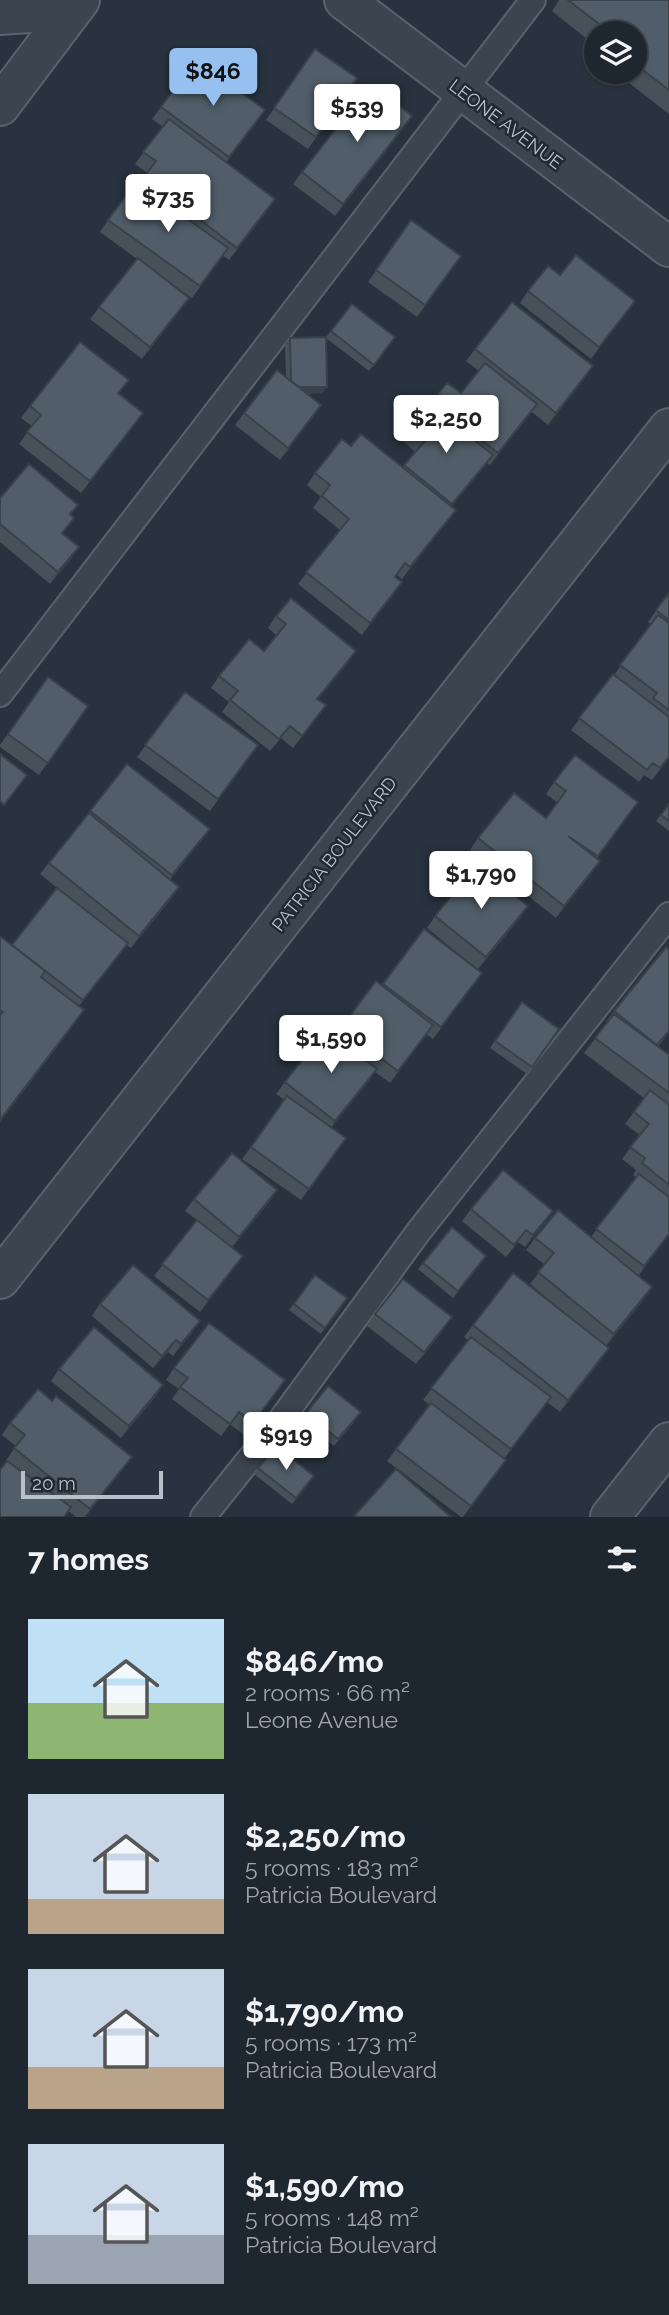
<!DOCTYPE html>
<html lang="en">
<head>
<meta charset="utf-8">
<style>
	:root { --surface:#1e262f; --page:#262e37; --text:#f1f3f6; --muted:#a1a5aa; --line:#3c434b; --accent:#96c0f0 }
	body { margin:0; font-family:Raleway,sans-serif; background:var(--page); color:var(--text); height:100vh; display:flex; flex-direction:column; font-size:26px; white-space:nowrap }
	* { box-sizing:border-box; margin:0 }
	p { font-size:23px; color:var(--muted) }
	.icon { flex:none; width:38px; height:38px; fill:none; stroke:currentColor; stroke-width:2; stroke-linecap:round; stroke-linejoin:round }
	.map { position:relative; height:1517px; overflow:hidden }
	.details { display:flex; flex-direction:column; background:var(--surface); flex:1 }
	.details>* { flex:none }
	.fabs { position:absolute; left:584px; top:21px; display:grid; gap:14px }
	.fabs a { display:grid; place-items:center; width:63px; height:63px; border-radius:50%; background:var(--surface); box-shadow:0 2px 5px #0004,0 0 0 2px var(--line); font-size:35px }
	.scale { position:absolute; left:21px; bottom:18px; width:142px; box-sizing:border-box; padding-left:7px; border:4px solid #b8c0c9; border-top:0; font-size:19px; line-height:24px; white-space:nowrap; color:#b8c0c9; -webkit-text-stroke:5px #202a34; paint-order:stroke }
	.price { position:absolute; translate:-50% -60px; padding:0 16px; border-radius:7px; background:#fff; color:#222; font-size:23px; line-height:46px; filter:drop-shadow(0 2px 4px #0008) }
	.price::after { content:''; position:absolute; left:50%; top:42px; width:21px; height:16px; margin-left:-10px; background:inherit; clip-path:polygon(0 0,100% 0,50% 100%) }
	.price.selected { background:var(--accent); color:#111 }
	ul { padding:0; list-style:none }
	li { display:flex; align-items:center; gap:21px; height:175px; padding:0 28px }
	li span { display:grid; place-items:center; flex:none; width:196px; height:140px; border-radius:0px; color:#555 }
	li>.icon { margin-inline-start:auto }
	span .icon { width:84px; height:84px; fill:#fffc; stroke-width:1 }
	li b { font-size:30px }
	h2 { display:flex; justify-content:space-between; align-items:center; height:84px; padding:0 28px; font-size:30px }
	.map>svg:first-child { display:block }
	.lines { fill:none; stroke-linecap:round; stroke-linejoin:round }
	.lane-casing { stroke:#59636c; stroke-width:28 }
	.street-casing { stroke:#59636c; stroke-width:42 }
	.lane { stroke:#3b454f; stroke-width:24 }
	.street { stroke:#3b454f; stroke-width:38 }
	.wall { fill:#46515a }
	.shaded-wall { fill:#39424a }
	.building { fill:#515e69; stroke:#39424a; stroke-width:2 }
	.labels { text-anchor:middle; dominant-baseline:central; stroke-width:5; stroke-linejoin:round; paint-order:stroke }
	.street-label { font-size:18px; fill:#b8c0c9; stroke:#202a34 }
</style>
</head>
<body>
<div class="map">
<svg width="669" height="1517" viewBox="0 0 669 1517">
	<rect width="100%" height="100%" fill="#28333f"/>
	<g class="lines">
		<defs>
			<g id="lane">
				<path d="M0,694L533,0"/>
				<path d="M203,1517L280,1421L419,1231L669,915"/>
			</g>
			<g id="street">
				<path d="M344,0L669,247"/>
				<path d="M0,15L71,10"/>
				<path d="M0,106L80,0"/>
				<path d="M0,1279L669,428"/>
				<path d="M610,1517L669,1442"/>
			</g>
		</defs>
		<use href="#lane" class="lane-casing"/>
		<use href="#street" class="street-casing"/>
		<use href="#lane" class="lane"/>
		<use href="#street" class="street"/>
	</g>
	<g class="wall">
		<path d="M559,0H669V114L615,72H635V33H597V58L587,50L592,43L552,11Z"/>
		<path d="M315,49L357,78L308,149L266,120Z"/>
		<path d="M161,107L257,122L226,162L267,211L229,260L223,256L192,298L165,279L181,309L142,359L90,319L137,259L100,232L108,220L139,184L147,173L135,164L163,127L152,119Z"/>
		<path d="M404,128L335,216L293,184L302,172Z"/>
		<path d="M411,220L461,256L417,317L368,282Z"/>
		<path d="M560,275L626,313L591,359L520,303L528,291Z"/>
		<path d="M352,304L395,337L369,371L326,338L322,393L307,394L313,417L280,460L235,425L244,413L286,377L285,344L290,338L326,337Z"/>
		<path d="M475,349L585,378L548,425L532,412L490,465L487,463L451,507L456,510L447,522L402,579L397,575L395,577L394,594L362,635L298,584L340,530L313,508L321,497L307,485L315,473L351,446L403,468L415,452L402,440L410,428L447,383L461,393L479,371L466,361Z"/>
		<path d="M119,394L143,413L81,493L19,444L32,426L21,418L30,406Z"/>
		<path d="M0,498L71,515L63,533L71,559L50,584L0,542Z"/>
		<path d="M669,593V758L652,780L644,775L639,782L571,730L614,675L651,624L648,622Z"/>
		<path d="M276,616L356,651L318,699L326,705L293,748L281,738L270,751L222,712L229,702L211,688L219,676L264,651L277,636L268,628Z"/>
		<path d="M48,677L88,706L39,775L0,747V745Z"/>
		<path d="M185,692L258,745L210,811L137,757Z"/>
		<path d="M554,782L638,802L597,859L592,873L556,918L470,850L478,838L546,818L558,803L546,794Z"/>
		<path d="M669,804V831L656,821Z"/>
		<path d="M90,811L201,840L170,880L171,899L131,948L127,945L79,1006L84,1010L73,1026L0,1122V936L12,945L62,892L40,874Z"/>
		<path d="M435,916L520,918L478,969L474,984L433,1039L426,1034L390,1083L375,1072L331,1128L346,1138L301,1200L242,1159L285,1100L276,1094L285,1082L335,1036L376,981L381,985L424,929L471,964L427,928Z"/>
		<path d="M669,950V1032L658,1047L668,1054L669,1053V1235L638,1276L644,1299L606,1346L601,1360L560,1412L547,1402L504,1459L506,1460L497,1472L463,1517H461L387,1461L430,1405L423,1400L468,1340L464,1337L473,1325L590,1334L530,1284L545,1265L526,1250L535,1238L591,1237L636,1177L633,1175L636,1170L622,1159L640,1135L625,1124L644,1098L584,1053L607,1023L606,1022L614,1011Z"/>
		<path d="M522,1002L559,1029L527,1074L490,1048Z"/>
		<path d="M277,1190L269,1202L232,1247L234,1268L200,1312L154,1276L197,1220L185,1211L194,1199Z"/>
		<path d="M471,1209L545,1223L525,1247L518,1242L506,1257L462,1221Z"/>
		<path d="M482,1262L453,1298L418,1269L423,1263Z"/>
		<path d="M315,1275L347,1298L321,1334L289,1310Z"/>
		<path d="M100,1304L192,1333L173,1356L168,1352L153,1368L92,1316Z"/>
		<path d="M375,1314L444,1329L416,1364L367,1326Z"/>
		<path d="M174,1368L276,1392L244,1435L230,1424L221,1436L172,1399L179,1389L166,1380Z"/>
		<path d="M59,1369L163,1385L155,1397L121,1438L51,1381Z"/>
		<path d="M306,1413L356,1419L334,1446L302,1420Z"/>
		<path d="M10,1423L123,1469L85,1517H76L6,1460L16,1446L2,1435Z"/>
		<path d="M258,1468L314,1476L292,1504L254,1474Z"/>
	</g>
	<g class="shaded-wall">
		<path d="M412,116L404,128L335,216L343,204Z"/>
		<path d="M189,298L181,309L142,359L150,347Z"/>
		<path d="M635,301L626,313L591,359L599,347Z"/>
		<path d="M593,366L585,378L548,425L556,413Z"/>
		<path d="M327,387L322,393L286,394L291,388Z"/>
		<path d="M537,404L529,416L490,465L498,453Z"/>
		<path d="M493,455L484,467L444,516L452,504Z"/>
		<path d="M456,510L447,522L402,579L410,567Z"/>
		<path d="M79,547L71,559L50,584L58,572Z"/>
		<path d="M402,582L394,594L362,635L370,623Z"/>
		<path d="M356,651L348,663L309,711L317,699Z"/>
		<path d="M210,829L201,840L164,887L172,875Z"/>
		<path d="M600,861L592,873L556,918L564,906Z"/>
		<path d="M179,887L171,899L131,948L139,936Z"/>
		<path d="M528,906L520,918L477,969L486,957Z"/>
		<path d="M84,1010L73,1026L0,1122V1120Z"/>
		<path d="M377,1069L369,1081L327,1133L335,1121Z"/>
		<path d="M277,1190L269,1202L231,1249L239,1237Z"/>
		<path d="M553,1211L545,1223L525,1247L533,1235Z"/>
		<path d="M243,1256L234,1268L200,1312L208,1300Z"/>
		<path d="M652,1287L644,1299L605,1346L614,1334Z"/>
		<path d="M200,1321L192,1333L173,1356L181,1344Z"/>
		<path d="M176,1340L168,1352L153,1368L162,1356Z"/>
		<path d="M609,1348L601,1360L560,1412L568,1400Z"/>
		<path d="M163,1385L155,1397L121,1438L129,1426Z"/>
		<path d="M132,1457L123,1469L84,1517L90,1509Z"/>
	</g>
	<g class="building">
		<path d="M568,0H669V90L635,64V33H599L603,27Z"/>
		<path d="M315,49L357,78L316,137L274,108Z"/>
		<path d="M196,59L265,110L229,157L161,107Z"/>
		<path d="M371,84L412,116L343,204L302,172Z"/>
		<path d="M169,119L275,199L237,248L144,177L156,161L143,152Z"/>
		<path d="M136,182L228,248L200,286L108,220Z"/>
		<path d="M411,220L461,256L425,305L376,270Z"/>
		<path d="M576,255L635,301L599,347L528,291L548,266L560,275Z"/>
		<path d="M138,258L189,298L150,347L99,307Z"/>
		<path d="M512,302L593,366L556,413L475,349Z"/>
		<path d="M352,304L395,337L374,365L331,331Z"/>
		<path d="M326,337L327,387H299L291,381L290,338Z"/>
		<path d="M80,342L129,380L118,393L143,413L90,481L27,432L41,415L30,406Z"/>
		<path d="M485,363L537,404L498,453L432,402L447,383L461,393Z"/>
		<path d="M277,370L321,405L288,448L244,413Z"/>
		<path d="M430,404L493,455L452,504L404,465L425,441L410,428Z"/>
		<path d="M361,434L456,510L410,567L405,563L395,577L402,582L370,623L306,572L349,519L322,496L330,485L315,473L342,439L351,446Z"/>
		<path d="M29,464L78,505L70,514L74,518L62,533L79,547L58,572L0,524V498Z"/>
		<path d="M669,593V620L656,610Z"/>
		<path d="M291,598L356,651L317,699L326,705L302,736L290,726L279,739L230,700L238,691L219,676L249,639L264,651L286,624L276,616Z"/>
		<path d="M658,615L669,623V710L653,698L657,693L620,665Z"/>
		<path d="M613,674L669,717V757L660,768L653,763L647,770L579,718Z"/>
		<path d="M48,677L88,706L48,763L8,734Z"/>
		<path d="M185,692L258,745L218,799L145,745Z"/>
		<path d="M0,754L27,775L4,805L0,801Z"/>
		<path d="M575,755L638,802L598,856L568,836L600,861L564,906L478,838L514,793L546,818L566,791L554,782Z"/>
		<path d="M127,764L210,829L172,875L90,811Z"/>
		<path d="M669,804V821L661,815Z"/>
		<path d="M89,813L179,887L139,936L49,863Z"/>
		<path d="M477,864L528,906L486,957L435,916Z"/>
		<path d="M57,888L128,943L83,1000L12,945Z"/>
		<path d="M424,929L482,973L441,1027L383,984Z"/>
		<path d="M0,936L45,971L41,977L84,1010L0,1120V1015L3,1012L0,1010Z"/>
		<path d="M666,947L669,950V1031L657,1045L614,1011Z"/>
		<path d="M376,981L433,1025L398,1071L341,1028Z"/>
		<path d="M522,1002L559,1029L532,1067L495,1041Z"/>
		<path d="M614,1014L668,1054L669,1053V1093L595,1038Z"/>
		<path d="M326,1029L377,1069L335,1121L285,1082Z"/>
		<path d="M650,1090L669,1105V1185L642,1163L645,1158L630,1147L649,1124L634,1112Z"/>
		<path d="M287,1096L346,1138L309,1189L251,1147Z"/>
		<path d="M232,1153L277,1190L239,1237L194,1199Z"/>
		<path d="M503,1170L553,1211L533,1235L526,1230L514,1245L471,1209Z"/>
		<path d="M639,1174L669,1197V1234L644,1266L596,1229Z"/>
		<path d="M558,1210L652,1287L614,1334L538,1272L554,1253L535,1238Z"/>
		<path d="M197,1220L243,1256L208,1300L162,1264Z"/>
		<path d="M452,1227L486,1256L458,1291L423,1263Z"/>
		<path d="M133,1265L200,1321L181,1344L176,1340L162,1356L100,1304Z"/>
		<path d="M513,1273L609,1348L568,1400L473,1325Z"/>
		<path d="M315,1275L347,1298L325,1328L294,1304Z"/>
		<path d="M403,1279L452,1317L424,1352L375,1314Z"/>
		<path d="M209,1323L285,1380L253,1423L239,1412L230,1424L180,1387L188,1378L174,1368Z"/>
		<path d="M94,1327L163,1385L129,1426L59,1369Z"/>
		<path d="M471,1337L551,1397L511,1449L431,1388Z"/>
		<path d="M328,1386L361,1412L338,1439L306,1413Z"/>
		<path d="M38,1389L52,1401L56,1396L132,1457L90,1509L14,1448L25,1435L10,1423Z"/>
		<path d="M431,1403L506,1460L471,1506L396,1449Z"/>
		<path d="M276,1446L314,1476L296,1498L258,1468Z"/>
		<path d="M7,1461L71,1507L64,1517H0V1470Z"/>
		<path d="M396,1469L451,1517H357L355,1515Z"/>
	</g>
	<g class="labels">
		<g class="street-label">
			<text transform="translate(506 124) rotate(37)">LEONE AVENUE</text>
			<text transform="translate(334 854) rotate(-52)">PATRICIA BOULEVARD</text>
		</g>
	</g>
</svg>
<div class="fabs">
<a><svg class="icon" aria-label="layers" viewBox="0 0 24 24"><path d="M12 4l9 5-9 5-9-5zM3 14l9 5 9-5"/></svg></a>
</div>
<div class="scale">20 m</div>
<b class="price selected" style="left:213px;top:108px">$846</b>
<b class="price" style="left:357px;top:144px">$539</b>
<b class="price" style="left:168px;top:234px">$735</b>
<b class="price" style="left:446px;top:455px">$2,250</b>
<b class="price" style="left:481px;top:911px">$1,790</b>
<b class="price" style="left:331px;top:1075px">$1,590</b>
<b class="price" style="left:286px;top:1472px">$919</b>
</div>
<section class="details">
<h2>7 homes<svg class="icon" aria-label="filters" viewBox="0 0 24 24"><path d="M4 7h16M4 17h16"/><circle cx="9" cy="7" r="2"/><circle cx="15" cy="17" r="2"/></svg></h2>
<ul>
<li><span style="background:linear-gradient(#bfe0f5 60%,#8fb573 0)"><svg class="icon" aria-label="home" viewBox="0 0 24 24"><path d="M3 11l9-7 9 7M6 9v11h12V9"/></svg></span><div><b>$846/mo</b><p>2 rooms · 66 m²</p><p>Leone Avenue</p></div></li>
<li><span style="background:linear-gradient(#c9d6e8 75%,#b9a48a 0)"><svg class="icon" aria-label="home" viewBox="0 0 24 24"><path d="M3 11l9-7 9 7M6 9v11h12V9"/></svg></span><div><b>$2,250/mo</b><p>5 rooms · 183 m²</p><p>Patricia Boulevard</p></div></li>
<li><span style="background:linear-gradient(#c9d6e8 70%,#b9a48a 0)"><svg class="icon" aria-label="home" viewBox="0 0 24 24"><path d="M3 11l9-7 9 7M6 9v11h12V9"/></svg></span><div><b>$1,790/mo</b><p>5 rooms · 173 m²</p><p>Patricia Boulevard</p></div></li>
<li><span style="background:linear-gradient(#c9d6e8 65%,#9aa5b1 0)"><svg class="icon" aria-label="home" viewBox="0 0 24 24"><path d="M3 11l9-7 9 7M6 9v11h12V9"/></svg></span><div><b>$1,590/mo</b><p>5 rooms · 148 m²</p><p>Patricia Boulevard</p></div></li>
</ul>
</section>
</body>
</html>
